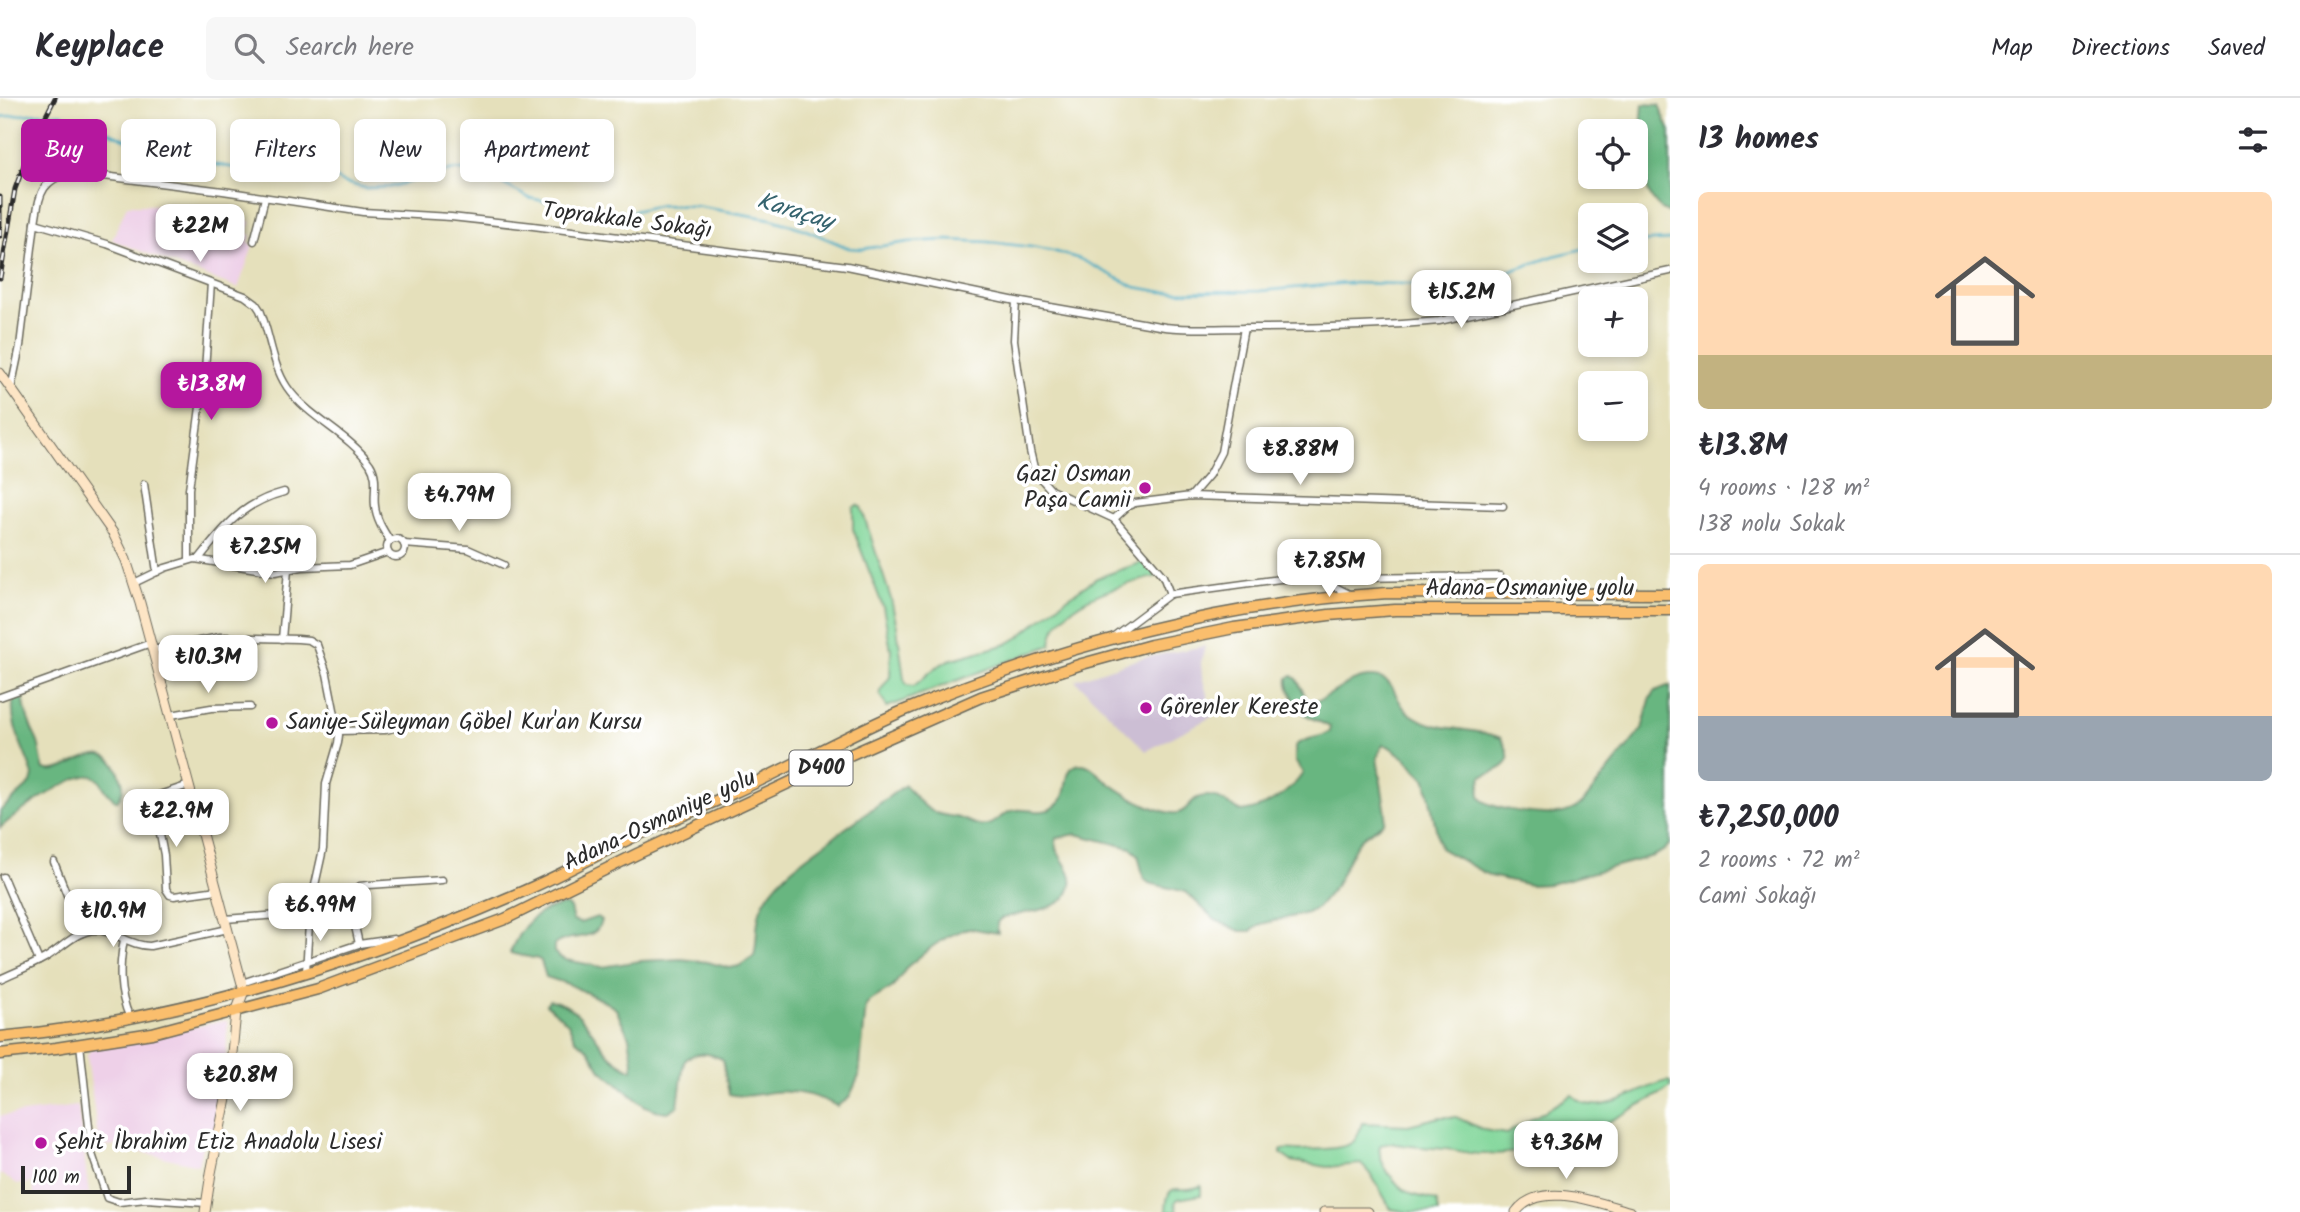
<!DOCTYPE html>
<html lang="en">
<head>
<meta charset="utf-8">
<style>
	:root { --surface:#fff; --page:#f7f7f7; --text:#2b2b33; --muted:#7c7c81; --line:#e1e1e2; --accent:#b5179e }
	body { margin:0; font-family:Kalam,sans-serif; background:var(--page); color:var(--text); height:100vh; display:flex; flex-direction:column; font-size:26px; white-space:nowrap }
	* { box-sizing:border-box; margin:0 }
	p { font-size:23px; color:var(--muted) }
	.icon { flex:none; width:38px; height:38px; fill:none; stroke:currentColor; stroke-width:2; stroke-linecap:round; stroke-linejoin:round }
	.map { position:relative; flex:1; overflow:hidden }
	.panel { display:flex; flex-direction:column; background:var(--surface); width:630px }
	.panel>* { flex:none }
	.banner { position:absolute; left:21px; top:21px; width:665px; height:63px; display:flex; gap:14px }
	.fabs { position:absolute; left:1578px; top:21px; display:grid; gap:14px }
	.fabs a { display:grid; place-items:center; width:70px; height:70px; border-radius:10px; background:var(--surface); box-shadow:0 4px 10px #0003; font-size:35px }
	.scale { position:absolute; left:21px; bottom:18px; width:110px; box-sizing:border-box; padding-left:7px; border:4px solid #2b2b2b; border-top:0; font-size:19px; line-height:24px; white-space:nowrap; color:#2b2b2b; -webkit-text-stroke:5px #fff; paint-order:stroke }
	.price { position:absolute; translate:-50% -60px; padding:0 16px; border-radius:14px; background:#fff; color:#222; font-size:23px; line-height:46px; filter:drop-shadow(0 2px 4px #0008) }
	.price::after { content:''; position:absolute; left:50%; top:42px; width:21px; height:16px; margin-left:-10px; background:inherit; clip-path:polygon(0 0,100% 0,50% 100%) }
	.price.selected { background:var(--accent); color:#fff }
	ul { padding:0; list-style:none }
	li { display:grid; align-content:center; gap:14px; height:371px; padding:0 28px }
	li+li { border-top:2px solid var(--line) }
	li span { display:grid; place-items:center; height:217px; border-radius:10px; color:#555 }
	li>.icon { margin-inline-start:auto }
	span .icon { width:126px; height:126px; fill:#fffc; stroke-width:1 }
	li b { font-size:30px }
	h2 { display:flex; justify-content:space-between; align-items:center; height:84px; padding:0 28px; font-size:30px }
	.tag { padding:0 24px; border-radius:10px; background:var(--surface); box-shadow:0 4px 10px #0003; font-size:24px; line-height:63px }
	.tag.selected { background:var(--accent); color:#fff }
	header { display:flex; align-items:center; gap:42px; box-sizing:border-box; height:98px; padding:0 35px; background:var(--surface); border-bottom:2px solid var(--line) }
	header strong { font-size:33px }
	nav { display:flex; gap:38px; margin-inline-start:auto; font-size:24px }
	.search { width:490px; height:63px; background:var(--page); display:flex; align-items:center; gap:18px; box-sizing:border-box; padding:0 24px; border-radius:10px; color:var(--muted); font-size:26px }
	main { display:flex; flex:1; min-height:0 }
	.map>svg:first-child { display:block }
	.built { fill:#eed0e8 }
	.industrial { fill:#ccbed4 }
	.green { fill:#7fd598; stroke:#558062; stroke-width:2 }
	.forest { fill:#67b680; stroke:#497056; stroke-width:2 }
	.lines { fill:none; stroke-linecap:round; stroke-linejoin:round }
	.stream { stroke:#41a8c1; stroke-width:2.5 }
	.street-casing { stroke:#6c6a5d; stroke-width:9 }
	.secondary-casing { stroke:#6c6a5d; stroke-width:11 }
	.highway-casing { stroke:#6c6a5d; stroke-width:13 }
	.street { stroke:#fff; stroke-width:6 }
	.secondary { stroke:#fde5c5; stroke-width:9 }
	.highway { stroke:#fabe6d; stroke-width:10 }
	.rail-casing { stroke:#2b2b2b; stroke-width:5 }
	.rail { stroke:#fff; stroke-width:2.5; stroke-dasharray:8; stroke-linecap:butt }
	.poi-dot { fill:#b5179e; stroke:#fff; stroke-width:2.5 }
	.labels { text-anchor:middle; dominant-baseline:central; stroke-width:7; stroke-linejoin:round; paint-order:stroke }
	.shield { fill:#fff; stroke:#6b6b6b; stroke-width:2 }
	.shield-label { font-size:21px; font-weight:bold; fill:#2b2b2b }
	.street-label { font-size:23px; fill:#2b2b2b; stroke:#fff }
	.poi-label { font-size:23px; fill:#2b2b2b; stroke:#fff; text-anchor:start }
	.water-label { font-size:24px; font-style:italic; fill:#35636e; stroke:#fff }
</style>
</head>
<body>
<header>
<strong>Keyplace</strong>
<div class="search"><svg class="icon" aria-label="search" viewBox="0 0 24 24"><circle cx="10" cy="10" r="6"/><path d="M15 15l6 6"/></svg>Search here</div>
<nav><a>Map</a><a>Directions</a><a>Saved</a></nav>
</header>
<main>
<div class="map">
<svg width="1670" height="1114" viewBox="0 0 1670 1114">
	<rect width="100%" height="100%" fill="#fff"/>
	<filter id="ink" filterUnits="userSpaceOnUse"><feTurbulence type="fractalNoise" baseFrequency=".0143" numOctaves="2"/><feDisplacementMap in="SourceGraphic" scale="14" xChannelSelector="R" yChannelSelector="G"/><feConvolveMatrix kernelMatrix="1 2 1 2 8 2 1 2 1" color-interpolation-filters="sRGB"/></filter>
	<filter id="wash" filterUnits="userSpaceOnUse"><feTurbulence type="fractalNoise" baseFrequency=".00686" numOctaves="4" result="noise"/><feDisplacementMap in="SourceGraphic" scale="28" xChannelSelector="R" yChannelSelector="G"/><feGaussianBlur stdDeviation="1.57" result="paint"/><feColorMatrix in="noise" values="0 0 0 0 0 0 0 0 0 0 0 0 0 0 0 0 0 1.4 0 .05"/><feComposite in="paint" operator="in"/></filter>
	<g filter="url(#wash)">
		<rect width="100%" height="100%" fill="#e5e0bb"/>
		<g class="built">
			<path d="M127,107H169L233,122L235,118L251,124L247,135L251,137L248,145L253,148L238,190L112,142Z"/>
			<path d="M228,922L224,993L214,1035L205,1034L198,1067L136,1053L134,1047L99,1049L87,957L92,950Z"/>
			<path d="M78,1008L89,1097H34L33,1085L18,1086L0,1076V1018Z"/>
		</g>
		<path class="industrial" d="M1205,548L1201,565L1202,578L1213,618L1146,653L1075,582L1142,560Z"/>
		<g class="green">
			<path d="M857,407L861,409L891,501L897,529L904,581L907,587L914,588L935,570L949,562L1007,546L1019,539L1063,503L1097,480L1146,463L1158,478C1123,487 1053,502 1051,547L887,609L880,597V593L890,579L891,552L883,509L853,431V410Z"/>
			<path d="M1667,983L1670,984V989L1664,994C1603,1027 1554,1058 1482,1056C1470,1056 1457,1052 1445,1051C1427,1049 1409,1049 1391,1045L1380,1047C1376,1063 1396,1089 1411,1096C1420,1100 1429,1098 1437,1104L1439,1114H1407L1391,1111L1372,1078L1361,1066L1327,1069L1291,1063L1281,1056V1052C1289,1050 1295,1053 1303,1052C1315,1051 1343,1052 1353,1044C1358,1040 1360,1031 1362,1025L1408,1027L1440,1019H1456L1484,1032L1506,1036L1572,997C1599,1024 1637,990 1667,983Z"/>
			<path d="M1201,1088V1097L1178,1101L1175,1105L1177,1114H1166C1167,1078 1178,1098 1201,1088Z"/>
		</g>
		<g class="forest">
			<path d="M1643,6L1659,7L1670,33V115C1658,111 1652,103 1648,92L1641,32Z"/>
			<path d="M1293,578L1297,581L1308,604C1329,604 1347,578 1372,579C1398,580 1392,601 1408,614C1435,636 1471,627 1501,640C1517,666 1506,669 1482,678C1480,684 1478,693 1481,700C1488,712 1543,717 1556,716C1566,716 1574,711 1582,706L1642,631L1650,602L1655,593L1670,587V746L1663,753L1653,758L1550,786L1530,787L1490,778L1440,750L1426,682L1405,660L1388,648L1383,647L1377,660L1386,716L1384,724L1361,741L1355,749L1334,790L1317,810L1307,815L1261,826L1251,833H1240L1215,822L1186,794L1149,785L1144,781L1138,757L1131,750L1076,736L1057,740C1050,760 1083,772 1067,797C1057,814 1017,814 1000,821L997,825L998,835L968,830L949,838L933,848L908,868L893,889L870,903L866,908L859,978L849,1000L837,1008C818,998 795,992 773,994C758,996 744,1000 729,996L722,961C710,955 693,952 684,964L678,1008L668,1014L659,1013L645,1008L601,972L589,952L575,941L568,925L546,906L549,902C581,907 590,935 609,956C615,963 625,968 632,972L633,963L629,939L616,911L602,902L568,886L546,879L541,863L538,861L510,855C520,828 537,810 566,807L570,810L573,823L580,825L597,819L601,822C597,846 569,834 554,847V854L559,859L566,862L602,869L640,863L681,861L707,864L730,870L739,868L754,858C758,842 755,826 761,810C775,777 812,756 839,735C861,719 883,703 905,687C914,697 923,710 936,715C944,718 954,718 962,721C971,724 977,729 987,727C997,725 1004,713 1015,712C1032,710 1044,720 1060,704C1070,694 1061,668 1081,666C1089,665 1097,675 1103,680C1119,694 1143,707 1163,713C1192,723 1185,696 1209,698C1221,699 1232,710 1243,714C1266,710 1290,695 1303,675L1295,663V648C1304,639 1319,641 1330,634V629C1309,618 1302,620 1292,597C1289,590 1287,587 1288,580Z"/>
			<path d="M23,597C25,614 29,627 37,642C41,650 40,662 44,671C69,681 105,626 122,683C125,691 122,697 117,703C103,695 104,684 95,679C80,669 13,718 0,730V713L31,685L33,677C25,652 8,626 14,599Z"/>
		</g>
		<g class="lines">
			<g class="stream">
				<path d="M0,19L41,15L61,16L82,22L148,51L185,62L243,71L300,64L317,70L342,84L365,90L390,89L449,73L463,72L484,76L529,100L569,108L598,117H615L661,107L695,108L771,121L801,130L849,150L862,151L909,144L947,142L988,144L1031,149L1053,153L1080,161L1135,189L1163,194L1260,193L1348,185L1462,187L1482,183L1554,158L1591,149"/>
				<path d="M1636,144L1670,142"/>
			</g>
		</g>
	</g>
	<g filter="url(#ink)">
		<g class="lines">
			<defs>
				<g id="street">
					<path d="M35,125C40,95 40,83 72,74L223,93L363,114L451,119L533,128L847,168L1016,203L1165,229C1194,232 1222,230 1251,230C1314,230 1377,229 1439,223L1670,173"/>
					<path d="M254,143L265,100"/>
					<path d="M1016,203L1014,242L1030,353L1035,374L1051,392L1114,421L1163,478L1170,496L1114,538"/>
					<path d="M11,291L20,248L35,125L107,146L245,198L256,206L260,212C270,236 272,267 287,289C308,320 348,335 370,366C379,380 373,394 375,408C376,421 383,432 390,443"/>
					<path d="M144,386L157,474"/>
					<path d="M1191,398L1209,377L1221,354L1244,230"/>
					<path d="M1114,421L1128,408L1135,405L1191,398L1503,408"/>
					<circle cx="396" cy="450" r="9"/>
					<path d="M404,446L468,451L504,467"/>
					<path d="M199,461C224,429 242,405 284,394"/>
					<path d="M189,462V391L205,272L211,185"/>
					<path d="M1320,481L1351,497"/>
					<path d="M134,485L165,470L195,461L275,474L302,469L350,467L388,454"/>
					<path d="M1170,496L1280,481L1500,478"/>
					<path d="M282,541L288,472"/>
					<path d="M152,552L220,539L298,541L309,542L317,547L327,576L339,637L338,645L326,686L323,751L310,810L306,874"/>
					<path d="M0,599L151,545"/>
					<path d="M171,617L211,610L250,609"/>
					<path d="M338,633L386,632L410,626"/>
					<path d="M189,687L156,698L153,701L164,757L166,791L170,797L174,798L217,792"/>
					<path d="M54,764L82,835"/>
					<path d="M3,779L39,863"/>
					<path d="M225,821L292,816L310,810"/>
					<path d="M124,841C119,869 118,894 130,920"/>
					<path d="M359,846L350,806L351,795L360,788L369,787L442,782"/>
					<path d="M0,881C15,874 31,868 45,860C61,851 77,831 98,832C116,834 131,848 150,848L228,831"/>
					<path d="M242,885L359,846L394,841"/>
					<path d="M80,946L92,1056L107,1100L119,1104L146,1101L206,1105"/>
				</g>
				<g id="secondary">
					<path d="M0,275L113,435L126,462L140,505L244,893L236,914L229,986L211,1075L205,1114"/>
					<path d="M1324,1114H1368"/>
					<path d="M1516,1114C1540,1081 1599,1105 1631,1114"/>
				</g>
				<g id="highway">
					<path d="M0,939C178,922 353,867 517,796C553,781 588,762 623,744C658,727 695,713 731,696C789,670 845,638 903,613C1058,548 1221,505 1388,495L1670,496"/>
					<path d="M0,956L56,950L152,935L318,891L505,821L637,756L827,667L981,599L1082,566L1151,547L1234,530L1329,517L1395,512H1670"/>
				</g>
			</defs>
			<use href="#street" class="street-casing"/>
			<use href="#secondary" class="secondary-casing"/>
			<use href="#highway" class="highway-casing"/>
			<use href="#street" class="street"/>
			<use href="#secondary" class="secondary"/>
			<use href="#highway" class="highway"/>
			<defs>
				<g id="rail">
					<path d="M0,99V138"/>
					<path d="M0,180L15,91L33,43L55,0"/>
				</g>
			</defs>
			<use href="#rail" class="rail-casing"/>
			<use href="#rail" class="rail"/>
		</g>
	</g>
	<g class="poi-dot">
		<circle cx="1145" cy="390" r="7"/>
		<circle cx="1146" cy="610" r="7"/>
		<circle cx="272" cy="625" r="7"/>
		<circle cx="41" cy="1045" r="7"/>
	</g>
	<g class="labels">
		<rect class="shield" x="789.5" y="652.5" width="63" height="35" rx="5"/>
		<g class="shield-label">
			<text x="821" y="670">D400</text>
		</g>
		<g class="street-label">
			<text transform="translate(627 123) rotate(7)">Toprakkale Sokağı</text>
			<text x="1530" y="491">Adana-Osmaniye yolu</text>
			<text transform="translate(660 723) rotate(-25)">Adana-Osmaniye yolu</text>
		</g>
		<g class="poi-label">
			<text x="1131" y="377" text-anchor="end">Gazi Osman<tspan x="1131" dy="26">Paşa Camii</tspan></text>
			<text x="1160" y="610">Görenler Kereste</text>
			<text x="286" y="625">Saniye-Süleyman Göbel Kur'an Kursu</text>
			<text x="55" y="1045">Şehit İbrahim Etiz Anadolu Lisesi</text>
		</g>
		<g class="water-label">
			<text transform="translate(795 114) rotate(17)">Karaçay</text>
		</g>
	</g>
</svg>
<div class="fabs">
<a><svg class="icon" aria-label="locate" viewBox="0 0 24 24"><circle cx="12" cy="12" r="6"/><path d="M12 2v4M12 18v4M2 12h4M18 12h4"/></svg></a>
<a><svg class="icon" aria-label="layers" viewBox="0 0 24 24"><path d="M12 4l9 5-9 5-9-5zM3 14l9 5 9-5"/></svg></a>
<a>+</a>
<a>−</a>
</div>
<div class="scale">100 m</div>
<b class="price" style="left:200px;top:166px">₺22M</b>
<b class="price" style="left:1461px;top:232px">₺15.2M</b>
<b class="price selected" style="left:211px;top:324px">₺13.8M</b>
<b class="price" style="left:1300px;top:389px">₺8.88M</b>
<b class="price" style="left:459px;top:435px">₺4.79M</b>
<b class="price" style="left:265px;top:487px">₺7.25M</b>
<b class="price" style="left:1329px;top:501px">₺7.85M</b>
<b class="price" style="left:208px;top:597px">₺10.3M</b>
<b class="price" style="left:176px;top:751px">₺22.9M</b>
<b class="price" style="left:320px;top:845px">₺6.99M</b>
<b class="price" style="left:113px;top:851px">₺10.9M</b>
<b class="price" style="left:240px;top:1015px">₺20.8M</b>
<b class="price" style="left:1566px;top:1083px">₺9.36M</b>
<div class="banner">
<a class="tag selected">Buy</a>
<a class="tag">Rent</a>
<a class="tag">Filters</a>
<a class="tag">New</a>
<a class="tag">Apartment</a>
</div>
</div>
<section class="panel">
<h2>13 homes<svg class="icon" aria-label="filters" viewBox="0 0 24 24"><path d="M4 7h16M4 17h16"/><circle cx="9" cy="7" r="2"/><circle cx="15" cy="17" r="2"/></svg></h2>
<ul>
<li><span style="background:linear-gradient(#ffd9b3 75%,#c2b280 0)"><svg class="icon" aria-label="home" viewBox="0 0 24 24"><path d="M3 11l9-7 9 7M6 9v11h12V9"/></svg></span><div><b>₺13.8M</b><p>4 rooms · 128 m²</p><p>138 nolu Sokak</p></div></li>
<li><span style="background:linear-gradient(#ffd9b3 70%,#9aa5b1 0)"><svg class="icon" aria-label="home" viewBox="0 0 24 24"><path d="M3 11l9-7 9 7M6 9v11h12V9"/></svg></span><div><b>₺7,250,000</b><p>2 rooms · 72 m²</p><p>Cami Sokağı</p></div></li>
</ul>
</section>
</main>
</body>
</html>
